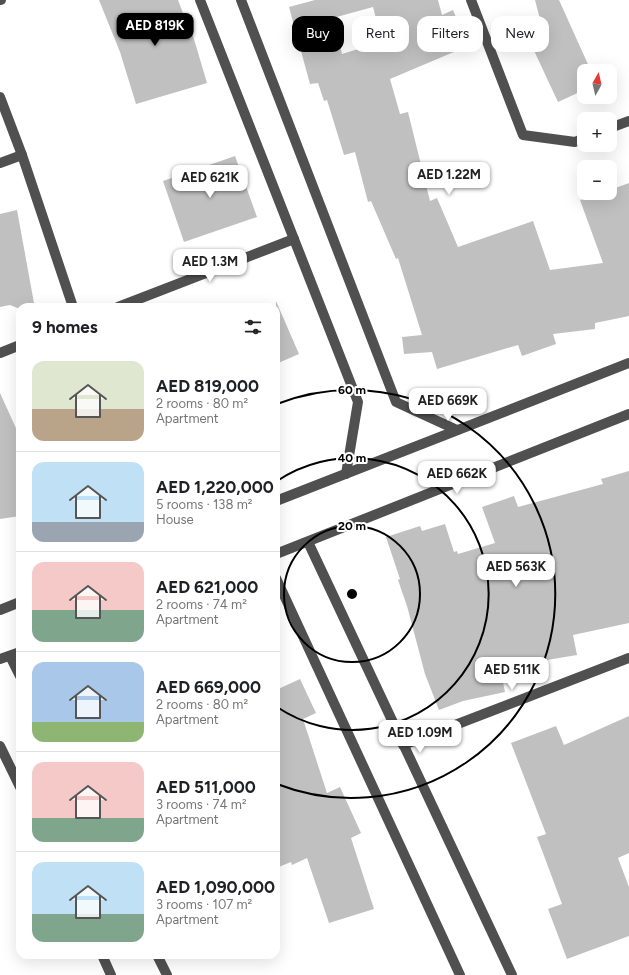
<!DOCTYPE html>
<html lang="en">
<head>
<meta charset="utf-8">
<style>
	:root { --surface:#fff; --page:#f6f6f6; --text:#202124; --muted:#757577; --line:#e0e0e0; --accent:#000 }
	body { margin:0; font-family:Figtree,sans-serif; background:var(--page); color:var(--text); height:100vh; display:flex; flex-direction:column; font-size:15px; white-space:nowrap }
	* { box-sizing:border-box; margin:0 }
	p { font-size:13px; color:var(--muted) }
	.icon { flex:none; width:22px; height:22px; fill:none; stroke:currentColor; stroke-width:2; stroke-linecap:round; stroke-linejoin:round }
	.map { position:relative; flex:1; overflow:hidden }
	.side { position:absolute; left:16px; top:303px; width:264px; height:656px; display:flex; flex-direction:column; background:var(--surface); border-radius:12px; box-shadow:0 4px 16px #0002 }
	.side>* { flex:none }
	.guide { position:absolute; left:292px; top:16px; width:277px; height:36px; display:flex; gap:8px }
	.needle { width:26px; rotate:8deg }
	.buttons { position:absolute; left:577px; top:64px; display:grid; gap:8px }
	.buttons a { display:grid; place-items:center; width:40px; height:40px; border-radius:8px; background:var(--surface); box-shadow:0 4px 16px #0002; font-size:20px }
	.price { position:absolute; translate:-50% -34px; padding:0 9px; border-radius:8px; background:#fff; color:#222; font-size:13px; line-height:26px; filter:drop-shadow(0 1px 2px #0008) }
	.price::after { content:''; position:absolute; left:50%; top:24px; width:12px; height:9px; margin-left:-6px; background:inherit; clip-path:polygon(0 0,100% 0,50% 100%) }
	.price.on { background:var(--accent); color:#fff }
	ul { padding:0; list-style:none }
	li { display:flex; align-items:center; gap:12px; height:100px; padding:0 16px }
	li+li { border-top:1px solid var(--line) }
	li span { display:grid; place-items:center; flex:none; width:112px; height:80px; border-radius:12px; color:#555 }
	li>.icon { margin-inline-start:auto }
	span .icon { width:48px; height:48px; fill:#fffc; stroke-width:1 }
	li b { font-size:17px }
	h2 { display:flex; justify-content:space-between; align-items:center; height:48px; padding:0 16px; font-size:17px }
	.tag { padding:0 14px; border-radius:12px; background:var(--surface); box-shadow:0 4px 16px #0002; font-size:14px; line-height:36px }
	.tag.on { background:var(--accent); color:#fff }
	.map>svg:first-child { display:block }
	.building { fill:#c0c0c0; fill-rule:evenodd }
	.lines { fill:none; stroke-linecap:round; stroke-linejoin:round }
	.minor { stroke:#505050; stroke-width:10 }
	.ring { fill:none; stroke:#000; stroke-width:2 }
	.centre { fill:#000; stroke:#fff; stroke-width:2 }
	.ring-label { font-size:12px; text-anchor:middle; font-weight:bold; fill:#000; stroke:#fff; stroke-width:4; stroke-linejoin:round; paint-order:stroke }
</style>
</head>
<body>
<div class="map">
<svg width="629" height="975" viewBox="0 0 629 975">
	<rect width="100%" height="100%" fill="#fff"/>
	<g class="building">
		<path d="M99,0H178L189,29H191L207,83L136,104L120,52Z"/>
		<path d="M315,0H438L442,15L453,10L468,46L390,79L400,114L408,112L430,201L437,198L458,247L533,221L550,270L603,263L580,200L601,193H610V190L629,183V316L595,323V329L553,334L556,344L522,356L518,345L437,369L432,352L404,354L402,337L422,335L398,258L396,259L371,201L368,202L355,152L344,155L327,100L324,101L318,83L310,84L289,7ZM373,7L379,30L384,41L342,54L333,18Z"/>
		<path d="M535,0H559L591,71H584V90L558,102L530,42L544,35Z"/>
		<path d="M235,156L257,217L184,242L163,181Z"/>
		<path d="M17,210L34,303L27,307H20V309L10,305L0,307V214Z"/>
		<path d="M276,301L299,354L276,364Z"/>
		<path d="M0,393L20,437V516L0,519Z"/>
		<path d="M629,471V623L573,635L577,655L535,662L537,668L502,677L505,692L463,701L439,710L425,674L407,606L398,580L400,579L386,537L420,526L422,531L445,524L454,552L457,551L458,554L495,543L482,507L514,496L518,507L603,484L601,479Z"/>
		<path d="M300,679L316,713L303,719L327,793L340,787L361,833L351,838L374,909L329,923L307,858L292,865L291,862L276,868V690Z"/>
		<path d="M629,716V853L618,858L629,887V936L567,959L548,909L562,904L537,837L546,834L511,743L556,726L564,745Z"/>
	</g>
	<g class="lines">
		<g class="minor">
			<path d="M0,0H1"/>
			<path d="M200,0L358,402L346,474"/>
			<path d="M241,0L396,402L457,430"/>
			<path d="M471,0L523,135L575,142L584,138"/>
			<path d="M0,97L22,155L73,307"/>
			<path d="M610,128L629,121"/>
			<path d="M0,163L22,155"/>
			<path d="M118,307L294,239"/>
			<path d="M0,353L20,345"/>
			<path d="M276,501L629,363"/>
			<path d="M308,542L512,975"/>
			<path d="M276,554L629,414"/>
			<path d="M276,578L460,975"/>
			<path d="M0,610L20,602"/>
			<path d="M10,656L20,676"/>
			<path d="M0,659L20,652"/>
			<path d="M403,745L629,658"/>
			<path d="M0,746L20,787"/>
			<path d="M102,955L111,975"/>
			<path d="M157,955L167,975"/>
		</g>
	</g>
	<g class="ring">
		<circle cx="352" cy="594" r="68"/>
		<path d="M277 481A136 136 0 1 1 277 707"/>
		<path d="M277 404A204 204 0 1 1 277 784"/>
	</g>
	<circle cx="352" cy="594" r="6" class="centre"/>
	<g class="ring-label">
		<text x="352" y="394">60 m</text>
		<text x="352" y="462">40 m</text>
		<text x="352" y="530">20 m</text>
	</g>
</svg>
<div class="buttons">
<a><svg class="needle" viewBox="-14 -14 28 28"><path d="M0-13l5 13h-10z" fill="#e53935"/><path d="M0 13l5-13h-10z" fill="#757577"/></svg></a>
<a>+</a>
<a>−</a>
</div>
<b class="price on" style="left:155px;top:47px">AED 819K</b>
<b class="price" style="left:449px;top:196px">AED 1.22M</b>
<b class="price" style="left:210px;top:199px">AED 621K</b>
<b class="price" style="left:210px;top:283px">AED 1.3M</b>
<b class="price" style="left:448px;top:422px">AED 669K</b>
<b class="price" style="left:457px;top:495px">AED 662K</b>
<b class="price" style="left:516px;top:588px">AED 563K</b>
<b class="price" style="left:512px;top:691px">AED 511K</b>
<b class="price" style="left:420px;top:754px">AED 1.09M</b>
<div class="guide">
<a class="tag on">Buy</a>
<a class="tag">Rent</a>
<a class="tag">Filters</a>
<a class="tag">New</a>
</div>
<section class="side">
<h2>9 homes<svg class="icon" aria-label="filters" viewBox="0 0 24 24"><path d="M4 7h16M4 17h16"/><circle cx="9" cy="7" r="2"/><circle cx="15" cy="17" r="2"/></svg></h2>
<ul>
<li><span style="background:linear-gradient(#dfe7d0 60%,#b9a48a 0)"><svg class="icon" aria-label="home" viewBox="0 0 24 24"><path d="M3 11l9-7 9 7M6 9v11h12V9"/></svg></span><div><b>AED 819,000</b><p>2 rooms · 80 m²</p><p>Apartment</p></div></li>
<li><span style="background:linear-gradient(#bfe0f5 75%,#9aa5b1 0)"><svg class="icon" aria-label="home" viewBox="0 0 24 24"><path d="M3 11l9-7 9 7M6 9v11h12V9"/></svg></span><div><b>AED 1,220,000</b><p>5 rooms · 138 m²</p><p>House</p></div></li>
<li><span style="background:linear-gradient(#f6c9c9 60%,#7fa58c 0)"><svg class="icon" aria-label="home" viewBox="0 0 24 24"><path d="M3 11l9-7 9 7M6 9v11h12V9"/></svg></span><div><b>AED 621,000</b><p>2 rooms · 74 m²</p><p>Apartment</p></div></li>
<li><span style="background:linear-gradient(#a9c7e8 75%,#8fb573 0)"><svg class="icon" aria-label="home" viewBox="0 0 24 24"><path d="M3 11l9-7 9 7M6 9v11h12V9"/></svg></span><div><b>AED 669,000</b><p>2 rooms · 80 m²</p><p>Apartment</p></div></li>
<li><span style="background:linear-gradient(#f6c9c9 70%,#7fa58c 0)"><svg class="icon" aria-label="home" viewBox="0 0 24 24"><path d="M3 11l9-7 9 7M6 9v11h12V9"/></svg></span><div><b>AED 511,000</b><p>3 rooms · 74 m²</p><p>Apartment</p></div></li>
<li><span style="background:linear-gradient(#bfe0f5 65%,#7fa58c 0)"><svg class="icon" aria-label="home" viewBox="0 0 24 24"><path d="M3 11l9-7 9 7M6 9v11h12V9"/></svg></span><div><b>AED 1,090,000</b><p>3 rooms · 107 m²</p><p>Apartment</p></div></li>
</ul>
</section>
</div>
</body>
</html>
